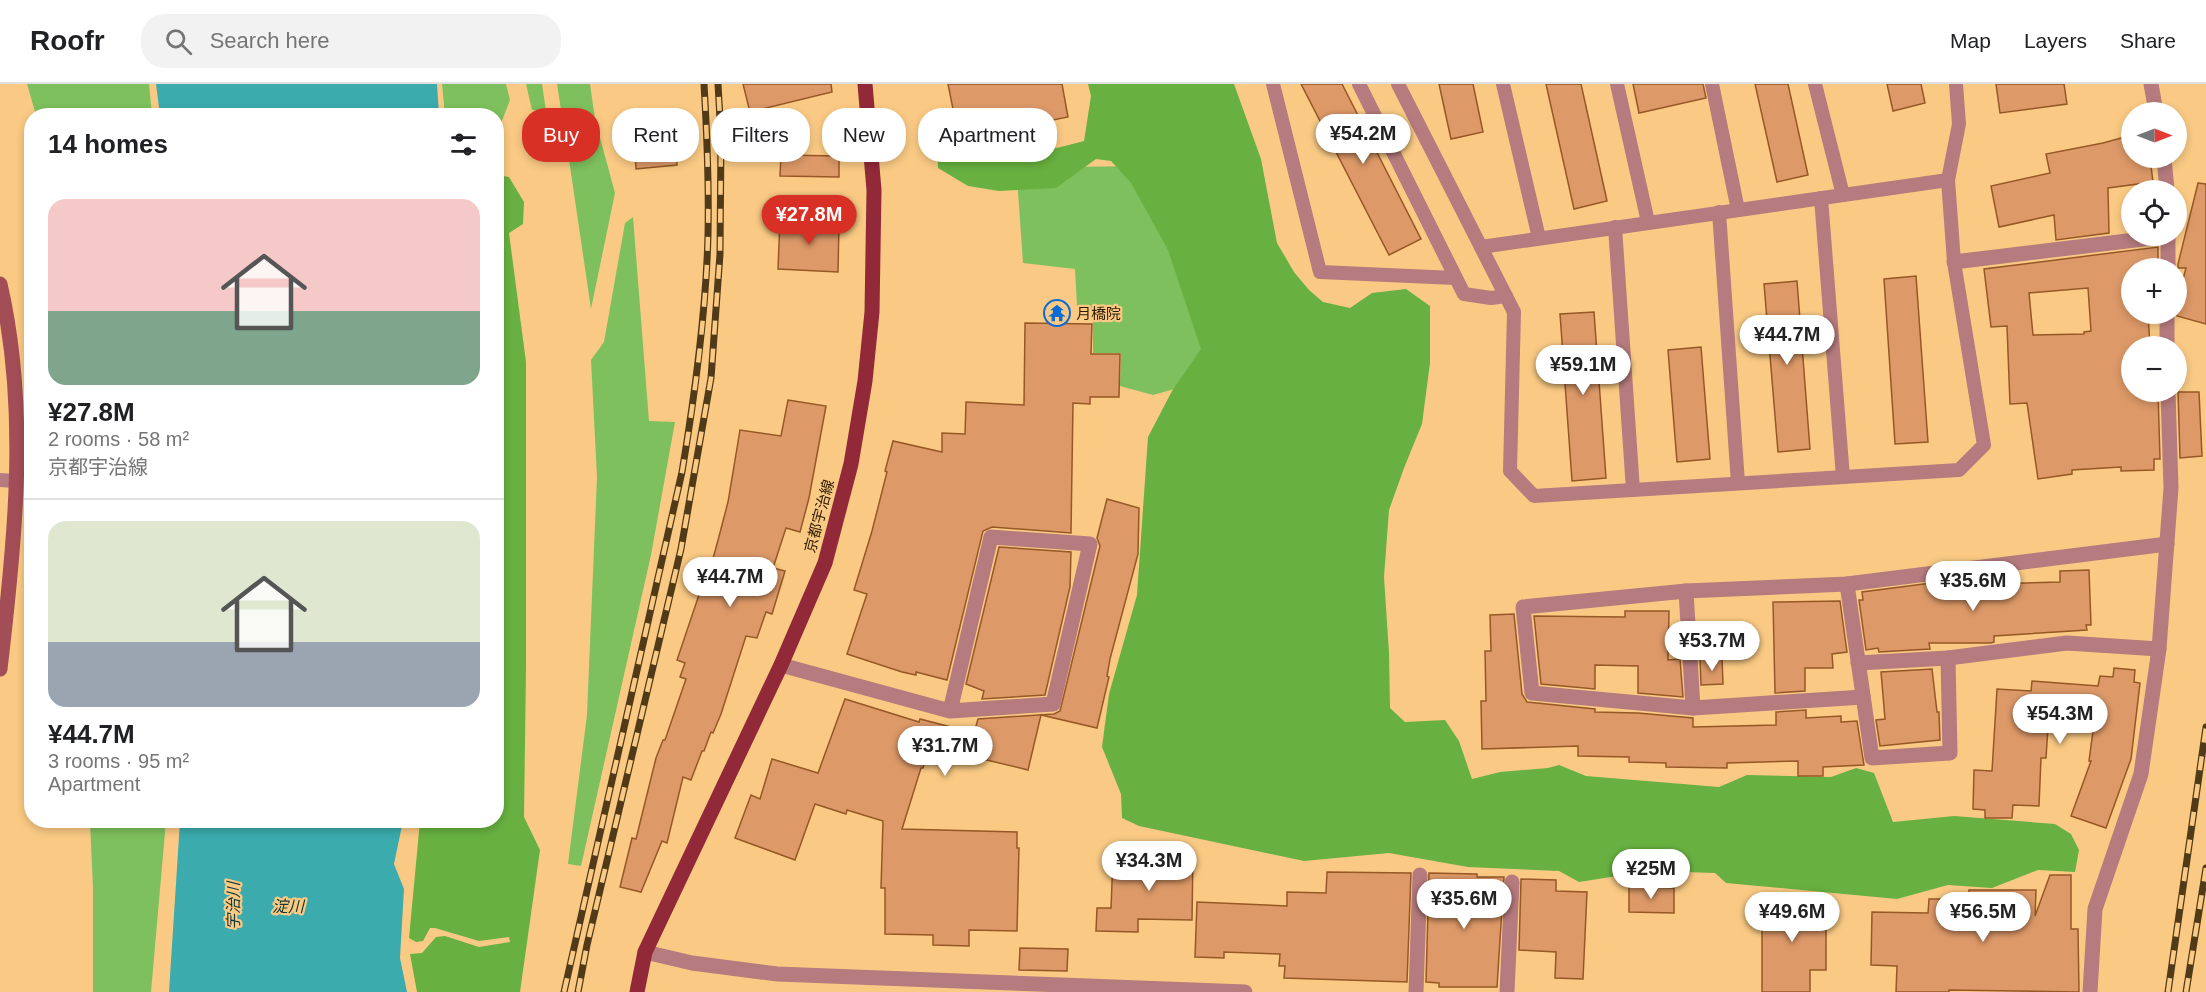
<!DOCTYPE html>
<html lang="en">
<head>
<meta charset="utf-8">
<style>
	:root { --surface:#fff; --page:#f2f2f2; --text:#202124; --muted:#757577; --line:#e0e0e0; --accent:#d93025 }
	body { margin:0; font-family:Arial,"Noto Sans JP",sans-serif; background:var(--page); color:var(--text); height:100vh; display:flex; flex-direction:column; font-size:22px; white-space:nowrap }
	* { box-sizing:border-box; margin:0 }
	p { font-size:20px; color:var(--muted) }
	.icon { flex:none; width:33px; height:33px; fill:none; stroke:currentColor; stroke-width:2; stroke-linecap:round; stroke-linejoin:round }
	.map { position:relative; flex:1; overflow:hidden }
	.details { position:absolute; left:24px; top:24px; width:480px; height:720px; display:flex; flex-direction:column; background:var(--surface); border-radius:24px; box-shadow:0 3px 9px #0003 }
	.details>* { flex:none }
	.top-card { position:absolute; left:522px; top:24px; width:570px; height:54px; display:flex; gap:12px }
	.needle { width:39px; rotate:90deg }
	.tools { position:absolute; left:2121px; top:18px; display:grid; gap:12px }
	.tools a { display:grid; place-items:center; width:66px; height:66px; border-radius:50%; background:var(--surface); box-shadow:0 3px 9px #0003; font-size:30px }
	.price { position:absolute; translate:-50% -51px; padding:0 14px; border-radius:21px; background:#fff; color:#222; font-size:20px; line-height:39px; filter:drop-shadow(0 2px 3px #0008) }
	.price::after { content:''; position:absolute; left:50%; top:36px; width:18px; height:14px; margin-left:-9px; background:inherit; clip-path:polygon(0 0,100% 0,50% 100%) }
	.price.current { background:var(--accent); color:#fff }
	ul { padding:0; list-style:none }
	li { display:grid; align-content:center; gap:12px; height:318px; padding:0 24px }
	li+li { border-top:2px solid var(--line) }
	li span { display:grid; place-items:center; height:186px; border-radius:18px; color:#555 }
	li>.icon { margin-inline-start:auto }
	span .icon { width:108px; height:108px; fill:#fffc; stroke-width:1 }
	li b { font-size:26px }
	h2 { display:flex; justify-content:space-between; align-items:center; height:72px; padding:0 24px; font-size:26px }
	.pill { padding:0 21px; border-radius:24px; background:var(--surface); box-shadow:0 3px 9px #0003; font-size:21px; line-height:54px }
	.pill.current { background:var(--accent); color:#fff }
	header { display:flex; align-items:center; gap:36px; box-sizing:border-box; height:84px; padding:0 30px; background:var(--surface); border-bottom:2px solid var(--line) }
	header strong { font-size:28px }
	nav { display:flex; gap:33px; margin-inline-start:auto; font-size:21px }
	.search { width:420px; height:54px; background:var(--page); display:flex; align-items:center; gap:15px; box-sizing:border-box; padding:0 21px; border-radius:24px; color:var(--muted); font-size:22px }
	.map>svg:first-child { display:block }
	.green { fill:#7ec05d }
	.forest { fill:#68b140 }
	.water { fill:#3babad }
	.building { fill:#dd9968; stroke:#965826; stroke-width:1.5; fill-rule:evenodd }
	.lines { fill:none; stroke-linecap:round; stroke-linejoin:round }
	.lane { stroke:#b67b7e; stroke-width:14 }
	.street { stroke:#b67b7e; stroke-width:15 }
	.secondary { stroke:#a34e56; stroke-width:15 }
	.primary { stroke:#922939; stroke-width:15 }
	.rail-casing { stroke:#513a17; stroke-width:7 }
	.rail { stroke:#faca84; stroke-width:4.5; stroke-dasharray:14; stroke-linecap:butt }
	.labels { text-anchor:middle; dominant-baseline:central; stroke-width:4.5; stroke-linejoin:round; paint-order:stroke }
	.poi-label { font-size:15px; fill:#2d1b00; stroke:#faca84; text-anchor:start }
	.street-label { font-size:15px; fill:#2d1b00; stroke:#faca84 }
	.water-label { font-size:16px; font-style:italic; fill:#153637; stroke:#faca84 }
</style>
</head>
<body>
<header>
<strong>Roofr</strong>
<div class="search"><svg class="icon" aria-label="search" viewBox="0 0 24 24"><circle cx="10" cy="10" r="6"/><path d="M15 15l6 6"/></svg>Search here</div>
<nav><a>Map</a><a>Layers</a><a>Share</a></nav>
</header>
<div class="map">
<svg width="2206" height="908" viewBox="0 0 2206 908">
	<rect width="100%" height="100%" fill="#faca84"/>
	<g class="green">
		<path d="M27,0H149L152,31H36Z"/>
		<path d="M442,0H506L510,16L497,50L496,32L445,31Z"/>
		<path d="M526,0H542L546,27L532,26Z"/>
		<path d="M557,0H590L595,35L563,39Z"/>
		<path d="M599,50L615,109L591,225L566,55Z"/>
		<path d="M1147,82L1213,266L1203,297L1153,311L1120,302L1121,269H1093V224L1077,222L1075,185L1023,179L1017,93L1062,83Z"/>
		<path d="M633,133L649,337L675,338L651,471L581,782L568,780L587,631L597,393L591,276L604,258L625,139Z"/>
		<path d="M90,737H166L151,908H93V805Z"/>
	</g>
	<g class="forest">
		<path d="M1088,0H1234L1261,75L1277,159L1294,188L1309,206L1323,218L1350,224L1372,209L1406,205L1430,222V279L1422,340L1404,384L1389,426L1384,493L1389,569L1390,624L1405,638L1445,636L1459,657L1472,695L1500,688L1548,684L1559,681L1586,692L1719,703L1747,691L1831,693L1856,684L1874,689L1893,738L1954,732L2055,740L2071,750L2079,766L2075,788L2038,786L1992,804L1948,801L1897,815L1726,799L1715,789L1649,787L1579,798L1559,787L1468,783L1389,769L1304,777L1139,742L1122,734L1121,710L1102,663L1109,610L1137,511L1148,353L1172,307L1201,265L1168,166L1131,99L1111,77L1096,75L1056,104L999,107L968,102L938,84L937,65L961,58L997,53H1033L1046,62L1057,64L1084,57L1091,12Z"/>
		<path d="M497,91L509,93L524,118L523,140L509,149L526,278V585L524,733L540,766L520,908H417L410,870L422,869L436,853L445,852L479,863L510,858L509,853L479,857L435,844H430L423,857L416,858L409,854L420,737L496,736Z"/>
	</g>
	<g class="water">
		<path d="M156,0H437L439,31H160Z"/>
		<path d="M180,737H403L394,780L404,805L400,874L407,908H169Z"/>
	</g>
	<g class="building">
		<path d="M743,0H831L832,8L750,28Z"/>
		<path d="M948,0H1062L1068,33L959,55Z"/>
		<path d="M1301,0H1342L1421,155L1389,171Z"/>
		<path d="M1439,0H1473L1483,48L1451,55Z"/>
		<path d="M1546,0H1581L1607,117L1574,125Z"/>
		<path d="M1633,0H1703L1706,14L1639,29Z"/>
		<path d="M1755,0H1788L1808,91L1777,98Z"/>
		<path d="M1887,0H1921L1925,19L1893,27Z"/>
		<path d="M1996,0H2064L2067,20L2000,29Z"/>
		<path d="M674,34L677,81L636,85L633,37Z"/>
		<path d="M2132,51V74H2150L2153,98L2108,104L2109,149L2056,156L2054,131L1999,143L1991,102L2050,89L2046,70L2103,59Z"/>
		<path d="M781,71L839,72V93L780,92Z"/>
		<path d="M2198,99L2206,100V240L2177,232L2176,229V221L2186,184H2178V180Z"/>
		<path d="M780,137L839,139L838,188L778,185Z"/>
		<path d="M2158,163V184H2132V230H2148L2150,262H2132V308H2158L2160,375H2154V386L2121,387V383L2072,386V390L2038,395L2027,319L2010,320L2007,242L1991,243L1984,185ZM2088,204L2091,247L2084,248V250L2033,251L2029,209Z"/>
		<path d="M1916,192L1928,358L1895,360L1884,195Z"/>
		<path d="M1797,197L1810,365L1778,368L1764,200Z"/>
		<path d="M1594,228L1606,394L1572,397L1560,230Z"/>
		<path d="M1025,239L1092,240L1091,270H1120L1119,313H1090V320L1073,319L1071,449L992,443L983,447L947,596L916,588V591L902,588L847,570L867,510L854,506L872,447L887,388L885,387L893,357L942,368V349L965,350L966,318L1024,321Z"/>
		<path d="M1701,263L1710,375L1677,378L1668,266Z"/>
		<path d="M2178,308H2199L2202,372L2180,374Z"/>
		<path d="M788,316L826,322L809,414L800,448L786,444L773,484L785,487L772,530L766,528L757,554L746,552L721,630L713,649L711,648L704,667H702L691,696L683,693L667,759L662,757L641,808L620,803L632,754L636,755L656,674L663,656H665L686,595L680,593L685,579L677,576L704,496H707L717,460L728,418L740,346L781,352Z"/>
		<path d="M1107,415L1139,424L1138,470L1110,575L1107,592L1109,593L1097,644L1041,631L1028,686L929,662L923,684H921L902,745L1017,748V764H1019L1017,847L969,846V862L933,861V851L885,850V804H881L883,737L847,726L846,730L815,720L795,776L735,754L751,711L760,715L772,675L818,689L845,615L919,638L920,635L974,649L978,635L1054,630L1060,627L1100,462L1097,454Z"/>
		<path d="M999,463L1071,468L1070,503L1045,611L982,615L984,607L966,600Z"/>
		<path d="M2089,486L2091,541H2086L2087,546L1994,552V558L1991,559H1929L1930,565L1879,568L1878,564L1866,566L1859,516H1863L1862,508L1939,498H1993V500L2060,498V487Z"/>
		<path d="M1840,517L1847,568L1832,570L1833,584H1805V607L1775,609L1773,518Z"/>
		<path d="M1625,527H1669L1668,576L1680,575L1683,613L1638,609V582L1595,581V605L1541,600L1534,532L1625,533Z"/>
		<path d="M1514,530L1522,610L1527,618L1595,625V628L1638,629L1693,634V643L1776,641V628L1806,626V634L1841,632V638L1857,637L1864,681L1823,683V692H1798V677L1727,679V684L1666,683V679L1629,678V673L1578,672V662L1482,665L1481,617H1486L1485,567H1491L1490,531Z"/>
		<path d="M1722,574L1723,600L1701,601L1700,575Z"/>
		<path d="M2114,584L2135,586L2134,598L2140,599L2131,675L2106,744L2071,732L2091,677H2089L2095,632L2049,628L2046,674H2041L2039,722L2013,721L2012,734H1985V726L1973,725L1974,686L1992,687L1997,605L2031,607L2032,597L2098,602L2100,592L2113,593Z"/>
		<path d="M1932,585L1937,628H1939L1940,656L1880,662L1876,636L1885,635L1881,588Z"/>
		<path d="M1156,769L1193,770L1192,836L1138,835V848L1096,847L1097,824H1111L1113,774L1156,777Z"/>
		<path d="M1327,788L1411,789L1407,898L1284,894L1285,882H1279L1280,870L1224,868V874L1195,873L1197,818L1287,822V808L1326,809Z"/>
		<path d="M1429,789L1477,790V793H1504L1497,903H1439V899L1426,898Z"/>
		<path d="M2050,791H2071V845H2078L2079,908L1949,906V908H1896L1897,882L1871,881L1872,828L1928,829L1929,815H1969V806H2036L2035,832Z"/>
		<path d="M1521,795L1556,796V807L1587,808L1583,895L1555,894L1556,868L1519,866Z"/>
		<path d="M1629,802L1674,804V829L1629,828Z"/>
		<path d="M1765,812L1820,813V838H1826V886H1810V908H1762V839H1765Z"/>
		<path d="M1020,864L1068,865L1067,887L1019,886Z"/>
	</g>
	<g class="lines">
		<g class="lane">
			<path d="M1273,0L1320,188L1455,194"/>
			<path d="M1359,0L1464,210L1491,214L1506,212"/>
			<path d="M1398,0L1514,228L1510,387L1534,412L1959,386L1984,361L1954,178L1948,96L1959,40L1956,0"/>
			<path d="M1503,0L1539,154"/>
			<path d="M1617,0L1648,138"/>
			<path d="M1712,0L1738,126"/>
			<path d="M1815,0L1843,111"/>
			<path d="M1821,114L1843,393"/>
			<path d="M1719,128L1738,399"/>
			<path d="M1615,143L1633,406"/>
			<path d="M1481,163L1948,96"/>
			<path d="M0,396L15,397"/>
		</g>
		<g class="street">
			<path d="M2151,0L2156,28"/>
			<path d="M2164,74L2167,106"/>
			<path d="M1954,178L2168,152"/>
			<path d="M2168,184V152"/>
			<path d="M2167,262V230"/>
			<path d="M1847,500L1872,674L1950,669L1948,574"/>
			<path d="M1686,507L1693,624"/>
			<path d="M1858,579L1948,574L2067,559L2159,565"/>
			<path d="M781,581L950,627L1053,620L1090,460L991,453L950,627"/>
			<path d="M1863,613L1693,624L1532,609L1523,523L1686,507L1847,500L2167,460"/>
			<path d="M645,868L692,879L777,890L1245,908"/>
			<path d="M1416,908L1420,791"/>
			<path d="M1507,908L1512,798"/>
			<path d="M2090,908L2095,825L2141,690L2159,565L2171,404L2168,308"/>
		</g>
		<path class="secondary" d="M0,200C29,325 15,459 0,585"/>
		<path class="primary" d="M637,908L645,868L781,581L825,479L851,380L865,297L872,228L874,106L865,0"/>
		<defs>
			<g id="rail">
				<path d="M564,908L682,388C695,310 706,231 708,151C709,101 707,50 704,0"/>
				<path d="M578,908L587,861L681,465L711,294L720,170L721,52L718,0"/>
				<path d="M2168,908L2206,643"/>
				<path d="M2186,908L2206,784"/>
			</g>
		</defs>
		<use href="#rail" class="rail-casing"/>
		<use href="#rail" class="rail"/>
	</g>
	<defs>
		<symbol id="temple-ring" viewBox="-11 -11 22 22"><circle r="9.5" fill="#faca84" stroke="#0d6bd4" stroke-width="1.5"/><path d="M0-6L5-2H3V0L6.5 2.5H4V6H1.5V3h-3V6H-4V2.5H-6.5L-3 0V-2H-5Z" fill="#0d6bd4"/></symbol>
	</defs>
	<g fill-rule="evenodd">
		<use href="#temple-ring" x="1042" y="214" width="30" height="30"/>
	</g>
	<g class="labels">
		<g class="poi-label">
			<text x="1076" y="229">月橋院</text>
		</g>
		<g class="street-label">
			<text transform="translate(819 432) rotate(-75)">京都宇治線</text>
		</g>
		<g class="water-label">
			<text transform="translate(233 822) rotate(-90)">宇治川</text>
			<text x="288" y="822">淀川</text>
		</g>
	</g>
</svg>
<div class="tools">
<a><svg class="needle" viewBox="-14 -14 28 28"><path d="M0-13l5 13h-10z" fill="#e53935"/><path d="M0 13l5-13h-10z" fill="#757577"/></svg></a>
<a><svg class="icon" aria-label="locate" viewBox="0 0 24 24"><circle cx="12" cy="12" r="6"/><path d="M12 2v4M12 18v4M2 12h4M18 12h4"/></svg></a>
<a>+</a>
<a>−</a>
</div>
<b class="price" style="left:1363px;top:81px">¥54.2M</b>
<b class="price current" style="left:809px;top:162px">¥27.8M</b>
<b class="price" style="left:1787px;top:282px">¥44.7M</b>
<b class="price" style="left:1583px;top:312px">¥59.1M</b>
<b class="price" style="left:730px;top:524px">¥44.7M</b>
<b class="price" style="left:1973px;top:528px">¥35.6M</b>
<b class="price" style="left:1712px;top:588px">¥53.7M</b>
<b class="price" style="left:2060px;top:661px">¥54.3M</b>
<b class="price" style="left:945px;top:693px">¥31.7M</b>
<b class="price" style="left:1149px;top:808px">¥34.3M</b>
<b class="price" style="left:1651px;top:816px">¥25M</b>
<b class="price" style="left:1464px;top:846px">¥35.6M</b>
<b class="price" style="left:1792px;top:859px">¥49.6M</b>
<b class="price" style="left:1983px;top:859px">¥56.5M</b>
<div class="top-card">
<a class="pill current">Buy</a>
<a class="pill">Rent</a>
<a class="pill">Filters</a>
<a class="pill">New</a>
<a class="pill">Apartment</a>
</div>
<section class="details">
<h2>14 homes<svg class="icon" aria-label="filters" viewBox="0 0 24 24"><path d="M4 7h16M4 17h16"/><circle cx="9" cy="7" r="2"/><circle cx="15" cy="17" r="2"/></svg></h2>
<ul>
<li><span style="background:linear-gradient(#f6c9c9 60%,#7fa58c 0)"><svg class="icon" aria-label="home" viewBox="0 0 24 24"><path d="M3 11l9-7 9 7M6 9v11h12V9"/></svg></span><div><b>¥27.8M</b><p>2 rooms · 58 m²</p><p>京都宇治線</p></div></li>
<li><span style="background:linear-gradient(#dfe7d0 65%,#9aa5b1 0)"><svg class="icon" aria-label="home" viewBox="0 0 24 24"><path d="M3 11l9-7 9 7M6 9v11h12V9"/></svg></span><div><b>¥44.7M</b><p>3 rooms · 95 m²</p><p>Apartment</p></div></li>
</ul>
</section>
</div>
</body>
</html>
